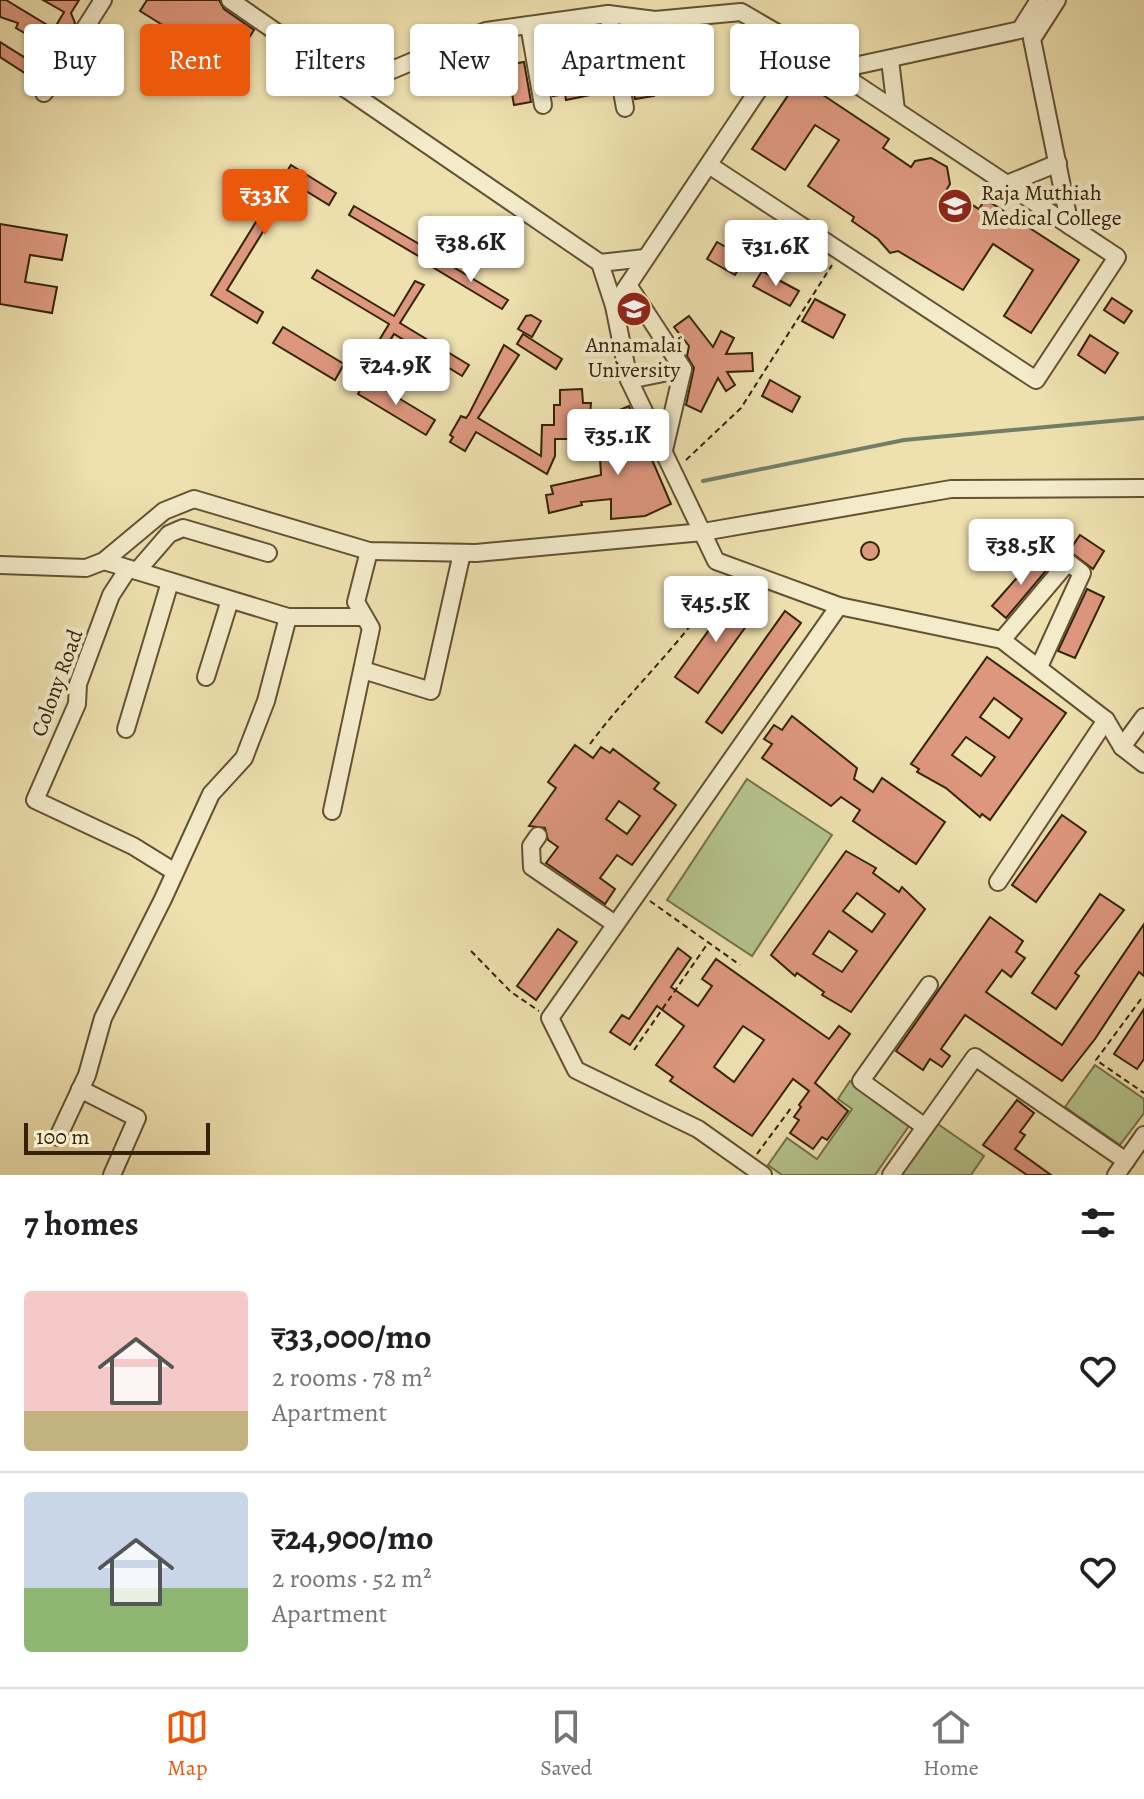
<!DOCTYPE html>
<html lang="en">
<head>
<meta charset="utf-8">
<style>
	:root { --surface:#fff; --page:#f2f2f2; --text:#202124; --muted:#757577; --line:#e0e0e0; --accent:#ea580c }
	body { margin:0; font-family:Alegreya,serif; background:var(--page); color:var(--text); height:100vh; display:flex; flex-direction:column; font-size:30px; white-space:nowrap }
	* { box-sizing:border-box; margin:0 }
	p { font-size:26px; color:var(--muted) }
	.icon { flex:none; width:44px; height:44px; fill:none; stroke:currentColor; stroke-width:2; stroke-linecap:round; stroke-linejoin:round }
	.map { position:relative; height:1175px; overflow:hidden }
	.sheet { display:flex; flex-direction:column; background:var(--surface); flex:1 }
	.sheet>* { flex:none }
	.hud { position:absolute; left:24px; top:24px; width:1096px; height:72px; display:flex; gap:16px }
	.scale { position:absolute; left:24px; bottom:20px; width:186px; box-sizing:border-box; padding-left:8px; border:4px solid #352207; border-top:0; font-size:22px; line-height:28px; white-space:nowrap; color:#352207; -webkit-text-stroke:6px #f4ebcb; paint-order:stroke }
	.price { position:absolute; translate:-50% -68px; padding:0 18px; border-radius:8px; background:#fff; color:#222; font-size:26px; line-height:52px; filter:drop-shadow(0 2px 4px #0008) }
	.price::after { content:''; position:absolute; left:50%; top:48px; width:24px; height:18px; margin-left:-12px; background:inherit; clip-path:polygon(0 0,100% 0,50% 100%) }
	.price.on { background:var(--accent); color:#fff }
	ul { padding:0; list-style:none }
	li { display:flex; align-items:center; gap:24px; height:200px; padding:0 24px }
	li+li { border-top:2px solid var(--line) }
	li span { display:grid; place-items:center; flex:none; width:224px; height:160px; border-radius:8px; color:#555 }
	li>.icon { margin-inline-start:auto }
	span .icon { width:96px; height:96px; fill:#fffc; stroke-width:1 }
	li b { font-size:34px }
	h2 { display:flex; justify-content:space-between; align-items:center; height:96px; padding:0 24px; font-size:34px }
	.chip { padding:0 28px; border-radius:8px; background:var(--surface); box-shadow:0 2px 6px #0004; font-size:28px; line-height:72px }
	.chip.on { background:var(--accent); color:#fff }
	.tab-bar { display:flex; justify-content:space-around; align-items:center; height:112px; border-top:2px solid var(--line); background:var(--surface); font-size:22px; color:var(--muted) }
	.tab-bar a { display:grid; justify-items:center; gap:4px }
	.tab-bar .on { color:var(--accent) }
	.map>svg:first-child { display:block }
	.green { fill:#b5c38d; stroke:#75724a; stroke-width:2 }
	.lines { fill:none; stroke-linecap:round; stroke-linejoin:round }
	.stream { stroke:#717f69; stroke-width:4 }
	.building { fill:#dd977e; stroke:#352207; stroke-width:2; fill-rule:evenodd }
	.minor-casing { stroke:#635231; stroke-width:20 }
	.path { stroke:#352207; stroke-width:2; stroke-dasharray:6 4; stroke-linecap:butt }
	.minor { stroke:#f4ebcb; stroke-width:16 }
	.labels { text-anchor:middle; dominant-baseline:central; stroke-width:8; stroke-linejoin:round; paint-order:stroke }
	.poi-label { font-size:22px; fill:#352207; stroke:#f4ebcb; text-anchor:start }
	.street-label { font-size:22px; fill:#352207; stroke:#f4ebcb }
</style>
</head>
<body>
<div class="map">
<svg width="1144" height="1175" viewBox="0 0 1144 1175">
	<rect width="100%" height="100%" fill="#eee0af"/>
	<filter id="stains"><feTurbulence type="fractalNoise" baseFrequency=".0025" numOctaves="4"/><feColorMatrix values="0 0 0 0 .2 0 0 0 0 .09 0 0 0 0 .02 0 0 0 .5 -.17"/></filter>
	<radialGradient id="worn" r=".72"><stop offset=".6" stop-color="#630" stop-opacity="0"/><stop offset="1" stop-color="#630" stop-opacity=".3"/></radialGradient>
	<g class="green">
		<path d="M747,779L832,835L752,956L667,900Z"/>
		<path d="M1095,1065L1144,1099V1113L1120,1145L1065,1107Z"/>
		<path d="M850,1081L911,1123L875,1175H782L768,1165L787,1138L817,1159L852,1109L838,1099Z"/>
		<path d="M935,1122L984,1156L971,1175H899Z"/>
	</g>
	<g class="lines">
		<path class="stream" d="M703,481L904,440L1144,418"/>
	</g>
	<g class="building">
		<path d="M0,0H6L54,29L64,12L43,0H79L71,13L75,23L57,51L54,50L41,71L36,68L31,77L0,57V42L24,57L35,39L16,28L18,23L0,17Z"/>
		<path d="M147,0H219L224,9L254,30L230,67L140,11Z"/>
		<path d="M591,43L592,49L603,47L610,87L599,89L600,93L566,100L565,94L553,96L546,56L557,53L556,50Z"/>
		<path d="M647,55L654,96L635,99L627,59Z"/>
		<path d="M524,62L531,102L514,105L507,65Z"/>
		<path d="M799,79L889,139L883,148L911,167L915,161L931,158L947,167L950,184L947,189L979,209L985,199L1079,260L1031,333L1004,316L1033,270L993,244L963,290L898,251L890,253L878,239L852,221L854,217L808,186L839,140L815,125L785,170L752,149Z"/>
		<path d="M291,165L336,193L329,205L293,183L227,290L263,312L257,323L211,295Z"/>
		<path d="M354,206L426,248L420,257L349,215Z"/>
		<path d="M0,224L67,235L62,260L30,255L25,282L57,287L52,313L0,304Z"/>
		<path d="M717,242L745,258L735,275L707,259Z"/>
		<path d="M440,259L508,300L502,309L434,268Z"/>
		<path d="M317,270L394,316L415,281L424,285L400,323L469,365L462,376L394,334L374,367L366,362L389,324L312,278Z"/>
		<path d="M762,271L799,291L790,306L753,286Z"/>
		<path d="M1112,298L1132,311L1124,323L1104,310Z"/>
		<path d="M815,299L845,315L833,338L802,321Z"/>
		<path d="M531,315L541,321L532,337L518,329L526,316Z"/>
		<path d="M689,316L713,347L721,331L734,338L726,354L752,353L753,371L727,372L735,385L726,391L718,378L701,412L686,405L694,368L687,356L689,346L674,327Z"/>
		<path d="M283,327L344,364L335,380L273,343Z"/>
		<path d="M523,334L562,359L556,369L517,344Z"/>
		<path d="M1090,335L1118,353L1105,373L1078,355Z"/>
		<path d="M504,345L519,355L478,418L541,456L542,425H554V405H560V390L582,389L583,403H591L588,439H555V456L547,474L476,432L465,451L450,442L453,437L450,435L461,416L466,418L469,414Z"/>
		<path d="M367,379L435,420L426,435L358,394Z"/>
		<path d="M770,380L800,397L792,412L762,396Z"/>
		<path d="M629,406L671,504L645,516L611,519V499L581,502L582,505L549,513L546,495L553,494L551,486L601,475L599,441L622,440L612,413Z"/>
		<path d="M1080,535L1104,551L1093,569L1069,551Z"/>
		<circle cx="870" cy="551" r="9"/>
		<path d="M1037,555L1050,566L1006,618L992,606Z"/>
		<path d="M1087,589L1104,597L1075,658L1058,651Z"/>
		<path d="M735,594L757,611L698,693L675,677Z"/>
		<path d="M785,611L801,623L722,733L706,722Z"/>
		<path d="M987,657L1066,713L990,820L982,814L980,817L946,788L917,772L919,769L911,764ZM994,698L1022,719L1009,738L980,717ZM966,737L995,757L981,776L952,755Z"/>
		<path d="M792,716L857,768L854,779L873,792L882,778L945,822L916,864L853,821L860,810L841,797L831,806L762,758L772,744L764,739L774,725L782,730Z"/>
		<path d="M575,745L593,758L601,747L610,753L613,749L659,783L654,789L676,805L632,865L617,855L600,878L615,889L605,904L546,863L558,847L548,840L545,828L529,826L556,788L548,782ZM619,801L640,816L627,834L606,819Z"/>
		<path d="M1062,815L1086,832L1036,902L1012,885Z"/>
		<path d="M846,851L876,868L873,873L899,892L902,887L925,909L851,1012L822,995L824,992L797,973L795,976L771,955ZM857,893L885,914L872,932L843,911ZM829,931L857,951L842,972L813,954Z"/>
		<path d="M1100,894L1124,910L1075,973L1079,976L1056,1009L1032,993Z"/>
		<path d="M990,917L1023,941L1016,952L1025,958L1011,977L1002,970L986,992L1062,1045L1144,924V976L1139,972L1095,1039L1062,1081L965,1015L941,1049L950,1056L942,1067L930,1059L923,1070L896,1051Z"/>
		<path d="M558,929L577,942L536,1000L517,986Z"/>
		<path d="M678,948L691,958L671,987L698,1006L712,986L702,979L716,959L829,1039L839,1026L850,1034L815,1083L848,1111L827,1140L822,1137L813,1149L790,1133L799,1120L794,1117L801,1107L799,1105L809,1091L793,1079L752,1136L670,1081L673,1077L656,1065L684,1026L657,1006L630,1045L610,1032L622,1015L629,1019ZM743,1026L764,1040L734,1082L714,1067Z"/>
		<path d="M1144,1009V1059L1137,1069L1114,1054Z"/>
		<path d="M1017,1100L1034,1113L1020,1132L1025,1135L1015,1149L1051,1175H1027L983,1145Z"/>
	</g>
	<g class="lines">
		<defs>
			<g id="minor">
				<path d="M230,0L282,36L346,89L600,263L614,306L629,380L716,561L839,606L1002,640L1106,720L1122,747L1144,764"/>
				<path d="M1057,0L1032,39L1070,226"/>
				<path d="M608,14L625,108"/>
				<path d="M529,25L543,105"/>
				<path d="M890,60L896,110"/>
				<path d="M836,70L1020,30L1039,0"/>
				<path d="M346,89L486,31L608,14L655,20L741,12L791,41"/>
				<path d="M44,93L103,0"/>
				<path d="M1007,184L1058,163"/>
				<path d="M600,263L645,258"/>
				<path d="M628,285L683,369L664,450"/>
				<path d="M614,306L791,41L1117,257L1036,380L709,165"/>
				<path d="M629,380L683,369"/>
				<path d="M0,565L86,568L104,561L164,511L194,499L369,551L476,553L703,532L951,489L1144,488"/>
				<path d="M128,569L111,595L78,684L77,704L35,800L133,846L175,872"/>
				<path d="M137,571L169,534L183,528L268,553"/>
				<path d="M288,617H364"/>
				<path d="M1002,640L1068,562L1082,573L1039,667"/>
				<path d="M363,670L431,691L462,553"/>
				<path d="M206,677L230,600"/>
				<path d="M126,729L170,582"/>
				<path d="M1122,747L1144,717"/>
				<path d="M332,811L371,628L356,602L369,551"/>
				<path d="M538,836L531,846L532,867L615,924"/>
				<path d="M998,882L1106,720"/>
				<path d="M80,1089L137,1118L112,1175"/>
				<path d="M925,1127L861,1081L929,985"/>
				<path d="M58,1137L87,1075L103,1018L163,899L211,794L244,758L266,701L288,617L104,561"/>
				<path d="M763,1175L698,1129L576,1070L550,1018L839,606"/>
				<path d="M891,1175L975,1057L1126,1161"/>
				<path d="M1116,1175L1144,1135"/>
			</g>
		</defs>
		<use href="#minor" class="minor-casing"/>
		<g class="path">
			<path d="M686,460L741,408L832,265"/>
			<path d="M590,744C632,687 686,641 722,580"/>
			<path d="M650,901L740,965"/>
			<path d="M471,951L511,992L539,1011"/>
			<path d="M1141,999L1096,1060L1144,1093"/>
			<path d="M634,1050L708,943"/>
			<path d="M757,1154L791,1108"/>
		</g>
		<use href="#minor" class="minor"/>
	</g>
	<defs>
		<symbol id="university-disc" viewBox="-11 -11 22 22"><circle r="9.5" fill="#8f2418" stroke="#f4ebcb"/><path d="M0-5L7-2L0 1L-7-2ZM-4 1L0 2.5L4 1V4Q0 6-4 4Z" fill="#fff"/></symbol>
	</defs>
	<g fill-rule="evenodd">
		<use href="#university-disc" x="935" y="186" width="40" height="40"/>
		<use href="#university-disc" x="614" y="289" width="40" height="40"/>
	</g>
	<g class="labels">
		<g class="poi-label">
			<text x="981" y="193">Raja Muthiah<tspan x="981" dy="25">Medical College</tspan></text>
			<text x="634" y="345" text-anchor="middle">Annamalai<tspan x="634" dy="25">University</tspan></text>
		</g>
		<g class="street-label">
			<text transform="translate(57 683) rotate(-70)">Colony Road</text>
		</g>
	</g>
	<rect width="100%" height="100%" filter="url(#stains)"/>
	<rect width="100%" height="100%" fill="url(#worn)"/>
</svg>
<div class="scale">100 m</div>
<b class="price on" style="left:265px;top:237px">₹33K</b>
<b class="price" style="left:471px;top:284px">₹38.6K</b>
<b class="price" style="left:776px;top:288px">₹31.6K</b>
<b class="price" style="left:396px;top:407px">₹24.9K</b>
<b class="price" style="left:618px;top:477px">₹35.1K</b>
<b class="price" style="left:1021px;top:587px">₹38.5K</b>
<b class="price" style="left:716px;top:644px">₹45.5K</b>
<div class="hud">
<a class="chip">Buy</a>
<a class="chip on">Rent</a>
<a class="chip">Filters</a>
<a class="chip">New</a>
<a class="chip">Apartment</a>
<a class="chip">House</a>
</div>
</div>
<section class="sheet">
<h2>7 homes<svg class="icon" aria-label="filters" viewBox="0 0 24 24"><path d="M4 7h16M4 17h16"/><circle cx="9" cy="7" r="2"/><circle cx="15" cy="17" r="2"/></svg></h2>
<ul>
<li><span style="background:linear-gradient(#f6c9c9 75%,#c2b280 0)"><svg class="icon" aria-label="home" viewBox="0 0 24 24"><path d="M3 11l9-7 9 7M6 9v11h12V9"/></svg></span><div><b>₹33,000/mo</b><p>2 rooms · 78 m²</p><p>Apartment</p></div><svg class="icon" aria-label="heart" viewBox="0 0 24 24"><path d="M12 20l-8-8c-3-5 5-10 8-4 3-6 11-1 8 4z"/></svg></li>
<li><span style="background:linear-gradient(#c9d6e8 60%,#8fb573 0)"><svg class="icon" aria-label="home" viewBox="0 0 24 24"><path d="M3 11l9-7 9 7M6 9v11h12V9"/></svg></span><div><b>₹24,900/mo</b><p>2 rooms · 52 m²</p><p>Apartment</p></div><svg class="icon" aria-label="heart" viewBox="0 0 24 24"><path d="M12 20l-8-8c-3-5 5-10 8-4 3-6 11-1 8 4z"/></svg></li>
</ul>
</section>
<nav class="tab-bar">
<a class="on"><svg class="icon" aria-label="map" viewBox="0 0 24 24"><path d="M3 6l6-2 6 2 6-2v14l-6 2-6-2-6 2zM9 4v14M15 6v14"/></svg>Map</a>
<a><svg class="icon" aria-label="saved" viewBox="0 0 24 24"><path d="M7 4h10v16l-5-4-5 4z"/></svg>Saved</a>
<a><svg class="icon" aria-label="home" viewBox="0 0 24 24"><path d="M3 11l9-7 9 7M6 9v11h12V9"/></svg>Home</a>
</nav>
</body>
</html>
